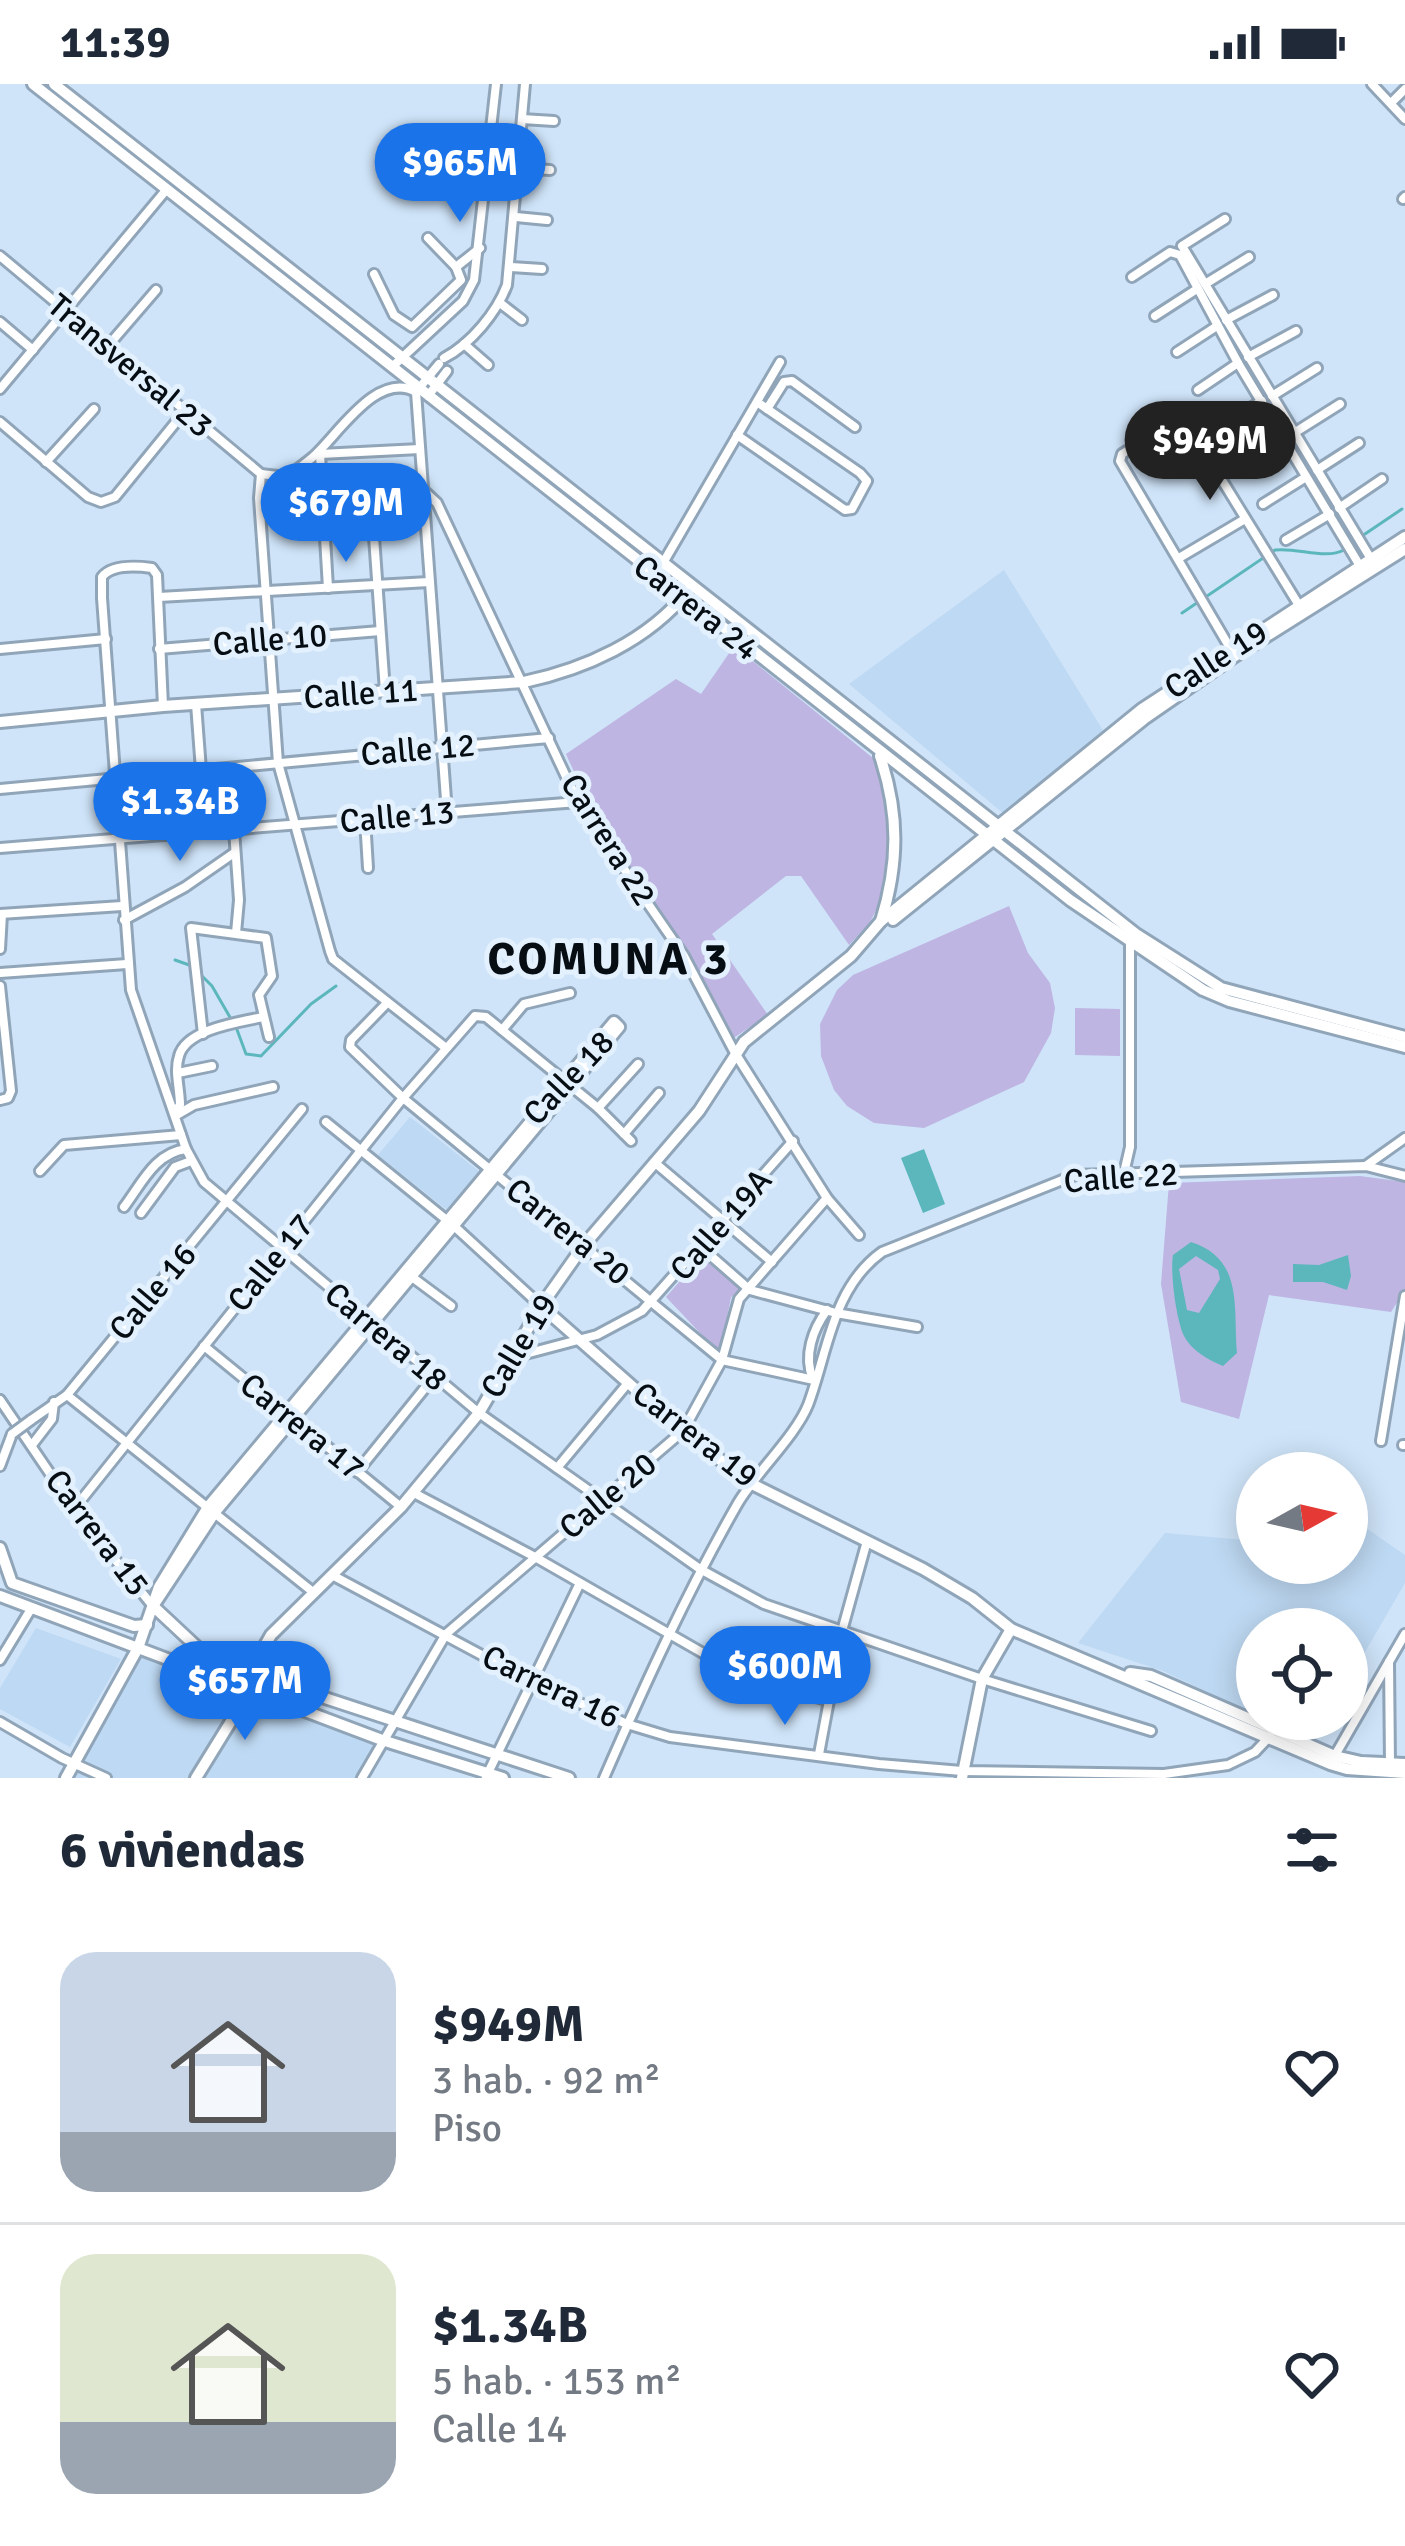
<!DOCTYPE html>
<html lang="es">
<head>
<meta charset="utf-8">
<style>
	:root { --surface:#fff; --page:#f2f2f3; --text:#1f2937; --muted:#747a83; --line:#e0e1e3; --accent:#1a73e8 }
	body { margin:0; font-family:Signika,sans-serif; background:var(--page); color:var(--text); height:100vh; display:flex; flex-direction:column; font-size:45px; white-space:nowrap }
	* { box-sizing:border-box; margin:0 }
	p { font-size:39px; color:var(--muted) }
	.icon { flex:none; width:66px; height:66px; fill:none; stroke:currentColor; stroke-width:2; stroke-linecap:round; stroke-linejoin:round }
	.map { position:relative; height:1694px; overflow:hidden }
	.details { display:flex; flex-direction:column; background:var(--surface); flex:1 }
	.details>* { flex:none }
	.needle { width:78px; rotate:82deg }
	.controls { position:absolute; left:1236px; top:1368px; display:grid; gap:24px }
	.controls a { display:grid; place-items:center; width:132px; height:132px; border-radius:50%; background:var(--surface); box-shadow:0 6px 30px #0003; font-size:60px }
	.price { position:absolute; translate:-50% -102px; padding:0 27px; border-radius:42px; background:var(--accent); color:#fff; font-size:39px; line-height:78px; filter:drop-shadow(0 3px 6px #0008) }
	.price::after { content:''; position:absolute; left:50%; top:72px; width:36px; height:27px; margin-left:-18px; background:inherit; clip-path:polygon(0 0,100% 0,50% 100%) }
	.price.on { background:#222; color:#fff }
	ul { padding:0; list-style:none }
	li { display:flex; align-items:center; gap:36px; height:300px; padding:0 60px }
	li+li { border-top:3px solid var(--line) }
	li span { display:grid; place-items:center; flex:none; width:336px; height:240px; border-radius:36px; color:#555 }
	li>.icon { margin-inline-start:auto }
	span .icon { width:144px; height:144px; fill:#fffc; stroke-width:1 }
	li b { font-size:51px }
	h2 { display:flex; justify-content:space-between; align-items:center; height:144px; padding:0 60px; font-size:51px }
	.status { display:flex; justify-content:space-between; align-items:center; height:84px; padding:0 60px; background:var(--surface); direction:ltr }
	.status svg { height:33px; fill:currentColor }
	.map>svg:first-child { display:block }
	.built { fill:#bed9f3 }
	.green { fill:#beb5e2 }
	.water { fill:#5cb7bc; fill-rule:evenodd }
	.lines { fill:none; stroke-linecap:round; stroke-linejoin:round }
	.stream { stroke:#5cb7bc; stroke-width:3 }
	.street-casing { stroke:#91a5b9; stroke-width:14 }
	.secondary-casing { stroke:#91a5b9; stroke-width:16 }
	.primary-casing { stroke:#91a5b9; stroke-width:16 }
	.street { stroke:#fff; stroke-width:8 }
	.secondary { stroke:#fff; stroke-width:10 }
	.primary { stroke:#fff; stroke-width:10 }
	.street-bridge-casing { stroke:#91a5b9; stroke-width:14; stroke-linecap:butt }
	.street-bridge { stroke:#fff; stroke-width:8 }
	.labels { text-anchor:middle; dominant-baseline:central; stroke-width:10; stroke-linejoin:round; paint-order:stroke }
	.street-label { font-size:33px; fill:#060d13; stroke:#e3f0fd }
	.district-label { font-size:45px; font-weight:bold; letter-spacing:3px; fill:#060d13; stroke:#e3f0fd }
</style>
</head>
<body>
<div class="status"><b>11:39</b><svg viewBox="0 0 49 12"><path d="M0 12V9h3v3zM5 12V6h3v6zM10 12V3h3v9zM15 12V0h3v12zM26 1h20v11H26zM47 4h2v5h-2z"/></svg></div>
<div class="map">
<svg width="1405" height="1694" viewBox="0 0 1405 1694">
	<rect width="100%" height="100%" fill="#cfe4f9"/>
	<g class="built">
		<path d="M1004,486L1104,648L1004,730L849,600Z"/>
		<path d="M410,1033L480,1088L447,1126L378,1071Z"/>
		<path d="M1353,1435L1405,1471V1499L1347,1599V1545H1257V1631L1163,1587L1078,1559L1165,1449L1257,1457V1479H1347V1437Z"/>
		<path d="M36,1544L121,1575L70,1663L0,1625V1604Z"/>
		<path d="M139,1565L382,1656L361,1694H67Z"/>
	</g>
	<g class="green">
		<path d="M734,562L873,674L888,712L892,769L886,807L869,840L849,861L801,792H786L712,850L768,931L732,955C682,857 610,771 566,670L676,595L701,610Z"/>
		<path d="M1009,822L1028,869L1050,899L1055,924L1051,949L1024,998L924,1044L874,1039L847,1022L834,1006L821,972L820,940L837,906L853,891Z"/>
		<path d="M1075,924L1120,925V972L1075,971Z"/>
		<path d="M1360,1092L1405,1098V1206L1391,1228L1269,1211L1239,1335L1181,1318L1161,1200L1169,1099Z"/>
		<path d="M702,1172L742,1207L731,1213L720,1270L666,1213Z"/>
	</g>
	<g class="water">
		<path d="M924,1065L945,1120L923,1129L901,1074Z"/>
		<path d="M1191,1158C1244,1175 1233,1223 1237,1269L1223,1282C1208,1276 1191,1266 1184,1252C1176,1235 1170,1188 1173,1171ZM1196,1172L1218,1186L1220,1195L1199,1229L1187,1226L1179,1185Z"/>
		<path d="M1348,1171L1351,1192L1347,1206L1323,1198H1293V1180L1319,1181Z"/>
	</g>
	<g class="lines">
		<g class="stream">
			<path d="M1362,452L1402,425"/>
			<path d="M1182,529L1275,466C1297,463 1325,476 1344,466"/>
			<path d="M175,876L192,882"/>
			<path d="M199,889L212,902L231,935"/>
			<path d="M236,943L246,970L261,972L311,920L336,902"/>
		</g>
		<defs>
			<g id="street">
				<path d="M1372,0L1405,35"/>
				<path d="M1391,19L1405,5"/>
				<path d="M522,35L554,37"/>
				<path d="M519,84L550,86"/>
				<path d="M1403,115L1405,113"/>
				<path d="M516,133L547,136"/>
				<path d="M1225,135L1182,162L1371,475"/>
				<path d="M428,154L456,183"/>
				<path d="M0,172L261,390L286,393"/>
				<path d="M511,183L542,185"/>
				<path d="M374,190L394,231L412,243L461,196L456,183L480,164"/>
				<path d="M1132,193L1170,168L1180,171L1238,279L1360,482"/>
				<path d="M1205,200L1249,173"/>
				<path d="M500,219L522,236"/>
				<path d="M1155,232L1197,205"/>
				<path d="M1226,236L1273,211"/>
				<path d="M0,238L33,266"/>
				<path d="M464,260L488,281"/>
				<path d="M107,263L156,206"/>
				<path d="M1177,268L1217,242"/>
				<path d="M1248,273L1296,247"/>
				<path d="M444,274C471,260 497,228 507,201L525,0"/>
				<path d="M439,280L416,308L447,729"/>
				<path d="M392,283L463,217L474,196L496,0"/>
				<path d="M0,305L167,105"/>
				<path d="M1198,306L1238,279"/>
				<path d="M428,312L447,287"/>
				<path d="M1272,312L1317,284"/>
				<path d="M767,325L784,298L792,297L855,343"/>
				<path d="M0,338L88,413L101,418L115,413L185,327"/>
				<path d="M1217,344L1262,317"/>
				<path d="M1294,349L1340,320"/>
				<path d="M737,351L845,426L852,425L867,397L860,389L757,318"/>
				<path d="M320,370L328,504"/>
				<path d="M320,370L420,365"/>
				<path d="M46,378L94,325"/>
				<path d="M1242,382L1285,355"/>
				<path d="M1317,386L1359,359"/>
				<path d="M261,390L259,414L278,679L330,867L333,875L446,964"/>
				<path d="M275,403L321,405"/>
				<path d="M371,411L385,607"/>
				<path d="M260,413C278,400 296,387 313,373C338,351 377,286 416,308"/>
				<path d="M322,416L423,406L437,419L578,718L684,872L735,969L827,1114L859,1151"/>
				<path d="M1263,420L1306,393"/>
				<path d="M1339,424L1382,395"/>
				<path d="M1286,456L1330,430"/>
				<path d="M1179,474L1245,435"/>
				<path d="M664,497L663,479L780,278"/>
				<path d="M159,513L429,498"/>
				<path d="M0,565L106,555"/>
				<path d="M159,565L380,547"/>
				<path d="M1233,569L1120,377L1122,370L1175,336H1185L1300,523"/>
				<path d="M196,620L201,686L234,746L239,816L236,849"/>
				<path d="M163,622L157,491L152,484C137,482 112,480 102,493V514L131,906L186,1065L204,1098L479,1329L700,1485L764,1520L982,1595L1151,1647"/>
				<path d="M0,705L549,654"/>
				<path d="M365,735L368,784"/>
				<path d="M0,764L578,718"/>
				<path d="M0,830L122,822"/>
				<path d="M124,836L185,803L234,769"/>
				<path d="M0,865L2,830"/>
				<path d="M0,889L127,880"/>
				<path d="M0,902L11,1007L8,1014L0,1016"/>
				<path d="M387,919L351,956L350,963L403,1014L722,1276L814,1296"/>
				<path d="M502,946L524,920L570,909"/>
				<path d="M203,950L191,844L266,854L272,892L259,911L269,953"/>
				<path d="M178,989L212,982"/>
				<path d="M598,1024L638,980"/>
				<path d="M174,1029L180,1021C180,1005 174,987 179,972C186,945 240,938 263,933"/>
				<path d="M175,1032L194,1021L273,1003"/>
				<path d="M326,1038L454,1142L541,1222"/>
				<path d="M624,1050L659,1009"/>
				<path d="M654,1078L772,1178"/>
				<path d="M1367,1081L1405,1054"/>
				<path d="M40,1087L64,1061L181,1051"/>
				<path d="M1124,1089L1130,1063V858"/>
				<path d="M124,1123C142,1099 155,1069 186,1065"/>
				<path d="M141,1129L175,1083L191,1077"/>
				<path d="M702,1164L750,1206L836,1229L917,1243"/>
				<path d="M412,1193L451,1222"/>
				<path d="M204,1262L401,1423"/>
				<path d="M514,1273L597,1251L642,1227L793,1057"/>
				<path d="M813,1295C803,1272 813,1245 827,1226"/>
				<path d="M67,1311L313,1508"/>
				<path d="M0,1316L74,1425L152,1521"/>
				<path d="M31,1336L67,1311L302,1025"/>
				<path d="M1381,1357L1405,1212"/>
				<path d="M32,1361L52,1335L54,1318"/>
				<path d="M1403,1361H1405"/>
				<path d="M0,1382L12,1350"/>
				<path d="M557,1384L628,1299"/>
				<path d="M357,1388L433,1294"/>
				<path d="M414,1409L535,1473L750,1596L827,1616"/>
				<path d="M74,1425L403,1014L475,932L486,933L598,1024L631,1057"/>
				<path d="M332,1491L534,1599L627,1640L670,1653L879,1680L962,1687L1164,1690L1228,1681L1255,1668L1270,1652"/>
				<path d="M0,1576L31,1525"/>
				<path d="M1389,1578L1390,1680"/>
				<path d="M0,1638L62,1674L106,1694"/>
				<path d="M819,1670L842,1547L867,1457"/>
				<path d="M1334,1673L1405,1550"/>
				<path d="M486,1693L580,1499"/>
				<path d="M362,1694L446,1550L683,1347L722,1276L739,1215L827,1114"/>
				<path d="M604,1694C645,1600 687,1508 738,1419C756,1389 796,1351 808,1321C828,1268 832,1204 882,1168L1075,1091L1366,1082L1405,1092"/>
			</g>
			<g id="secondary">
				<path d="M0,638L163,622L524,598C585,585 648,557 688,507"/>
				<path d="M893,836L1144,635L1235,572L1405,465"/>
				<path d="M541,1222L683,1347L750,1399L923,1485L972,1514L1011,1545L1330,1680L1347,1685L1405,1689"/>
				<path d="M0,1464L12,1499L134,1542L147,1541"/>
				<path d="M0,1512L382,1656L503,1694"/>
				<path d="M153,1522L199,1565L249,1589L569,1694"/>
				<path d="M1130,1589L1151,1592L1335,1672L1361,1678L1405,1680"/>
				<path d="M66,1694L138,1564L159,1503L208,1423L614,938L619,943L215,1428L153,1522"/>
				<path d="M196,1694L241,1621L249,1589L271,1551L401,1423L479,1329L541,1222L584,1161L699,1027L744,958L851,872L881,837L1142,625L1405,453"/>
				<path d="M962,1694L982,1595L1011,1545"/>
			</g>
			<g id="primary">
				<path d="M33,0L1070,816L1203,906L1229,917L1405,963"/>
				<path d="M54,0L1136,850L1221,904L1405,953"/>
				<path d="M880,672C899,729 899,779 881,837"/>
			</g>
		</defs>
		<use href="#street" class="street-casing"/>
		<use href="#secondary" class="secondary-casing"/>
		<use href="#primary" class="primary-casing"/>
		<use href="#street" class="street"/>
		<use href="#secondary" class="secondary"/>
		<use href="#primary" class="primary"/>
		<defs>
			<path id="street-bridge" d="M12,1350L31,1336"/>
		</defs>
		<use href="#street-bridge" class="street-bridge-casing"/>
		<use href="#street-bridge" class="street-bridge"/>
	</g>
	<g class="labels">
		<g class="street-label">
			<text transform="translate(130 282) rotate(40)">Transversal 23</text>
			<text transform="translate(696 524) rotate(38)">Carrera 24</text>
			<text transform="translate(270 556) rotate(-5)">Calle 10</text>
			<text transform="translate(1216 576) rotate(-33)">Calle 19</text>
			<text transform="translate(361 610) rotate(-4)">Calle 11</text>
			<text transform="translate(418 666) rotate(-5)">Calle 12</text>
			<text transform="translate(397 733) rotate(-5)">Calle 13</text>
			<text transform="translate(608 756) rotate(58)">Carrera 22</text>
			<text transform="translate(569 994) rotate(-47)">Calle 18</text>
			<text transform="translate(1121 1094) rotate(-4)">Calle 22</text>
			<text transform="translate(721 1141) rotate(-49)">Calle 19A</text>
			<text transform="translate(568 1148) rotate(39)">Carrera 20</text>
			<text transform="translate(271 1179) rotate(-51)">Calle 17</text>
			<text transform="translate(153 1208) rotate(-50)">Calle 16</text>
			<text transform="translate(386 1253) rotate(40)">Carrera 18</text>
			<text transform="translate(519 1262) rotate(-59)">Calle 19</text>
			<text transform="translate(302 1343) rotate(39)">Carrera 17</text>
			<text transform="translate(695 1351) rotate(38)">Carrera 19</text>
			<text transform="translate(608 1412) rotate(-40)">Calle 20</text>
			<text transform="translate(97 1449) rotate(53)">Carrera 15</text>
			<text transform="translate(551 1603) rotate(26)">Carrera 16</text>
		</g>
		<g class="district-label">
			<text x="609" y="875">COMUNA 3</text>
		</g>
	</g>
</svg>
<div class="controls">
<a><svg class="needle" viewBox="-14 -14 28 28"><path d="M0-13l5 13h-10z" fill="#e53935"/><path d="M0 13l5-13h-10z" fill="#747a83"/></svg></a>
<a><svg class="icon" aria-label="locate" viewBox="0 0 24 24"><circle cx="12" cy="12" r="6"/><path d="M12 2v4M12 18v4M2 12h4M18 12h4"/></svg></a>
</div>
<b class="price" style="left:460px;top:141px">$965M</b>
<b class="price on" style="left:1210px;top:419px">$949M</b>
<b class="price" style="left:346px;top:481px">$679M</b>
<b class="price" style="left:180px;top:780px">$1.34B</b>
<b class="price" style="left:785px;top:1644px">$600M</b>
<b class="price" style="left:245px;top:1659px">$657M</b>
</div>
<section class="details">
<h2>6 viviendas<svg class="icon" aria-label="filters" viewBox="0 0 24 24"><path d="M4 7h16M4 17h16"/><circle cx="9" cy="7" r="2"/><circle cx="15" cy="17" r="2"/></svg></h2>
<ul>
<li><span style="background:linear-gradient(#c9d6e8 75%,#9aa5b1 0)"><svg class="icon" aria-label="home" viewBox="0 0 24 24"><path d="M3 11l9-7 9 7M6 9v11h12V9"/></svg></span><div><b>$949M</b><p>3 hab. · 92 m²</p><p>Piso</p></div><svg class="icon" aria-label="heart" viewBox="0 0 24 24"><path d="M12 20l-8-8c-3-5 5-10 8-4 3-6 11-1 8 4z"/></svg></li>
<li><span style="background:linear-gradient(#dfe7d0 70%,#9aa5b1 0)"><svg class="icon" aria-label="home" viewBox="0 0 24 24"><path d="M3 11l9-7 9 7M6 9v11h12V9"/></svg></span><div><b>$1.34B</b><p>5 hab. · 153 m²</p><p>Calle 14</p></div><svg class="icon" aria-label="heart" viewBox="0 0 24 24"><path d="M12 20l-8-8c-3-5 5-10 8-4 3-6 11-1 8 4z"/></svg></li>
</ul>
</section>
</body>
</html>
